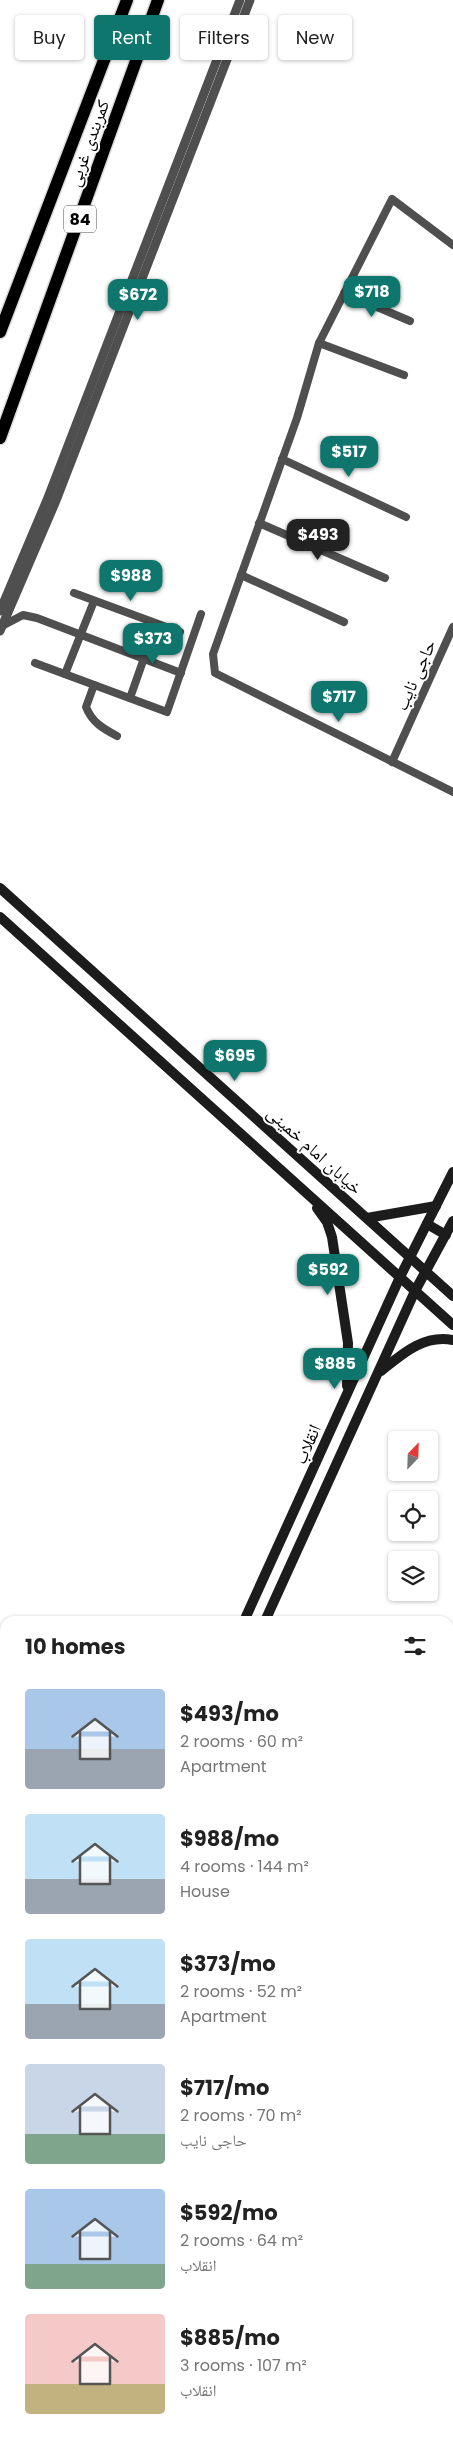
<!DOCTYPE html>
<html lang="en">
<head>
<meta charset="utf-8">
<style>
	:root { --surface:#fff; --page:#f6f6f6; --text:#222; --muted:#767676; --accent:#0f766e }
	body { margin:0; font-family:Poppins,"Noto Naskh Arabic",sans-serif; background:var(--page); color:var(--text); height:100vh; display:flex; flex-direction:column; font-size:19px; white-space:nowrap }
	* { box-sizing:border-box; margin:0 }
	p { font-size:16px; color:var(--muted) }
	.icon { flex:none; width:28px; height:28px; fill:none; stroke:currentColor; stroke-width:2; stroke-linecap:round; stroke-linejoin:round }
	.map { position:relative; flex:1; overflow:hidden }
	.panel { position:absolute; left:0px; top:1616px; width:454px; height:821px; display:flex; flex-direction:column; background:var(--surface); border-radius:15px 15px 0 0; box-shadow:0 1px 4px #0004 }
	.panel>* { flex:none }
	.banner { position:absolute; left:15px; top:15px; width:424px; height:45px; display:flex; gap:10px }
	.needle { width:32px; rotate:23deg }
	.controls { position:absolute; left:388px; top:1431px; display:grid; gap:10px }
	.controls a { display:grid; place-items:center; width:50px; height:50px; border-radius:5px; background:var(--surface); box-shadow:0 1px 4px #0004; font-size:25px }
	.price { position:absolute; translate:-50% -42px; padding:0 11px; border-radius:10px; background:var(--accent); color:#fff; font-size:16px; line-height:32px; filter:drop-shadow(0 1px 2px #0008) }
	.price::after { content:''; position:absolute; left:50%; top:30px; width:15px; height:11px; margin-left:-8px; background:inherit; clip-path:polygon(0 0,100% 0,50% 100%) }
	.price.selected { background:#222; color:#fff }
	ul { padding:0; list-style:none }
	li { display:flex; align-items:center; gap:15px; height:125px; padding:0 25px }
	li span { display:grid; place-items:center; flex:none; width:140px; height:100px; border-radius:5px; color:#555 }
	li>.icon { margin-inline-start:auto }
	span .icon { width:60px; height:60px; fill:#fffc; stroke-width:1 }
	li b { font-size:21px }
	h2 { display:flex; justify-content:space-between; align-items:center; height:60px; padding:0 25px; font-size:21px }
	.pill { padding:0 18px; border-radius:5px; background:var(--surface); box-shadow:0 1px 4px #0004; font-size:18px; line-height:45px }
	.pill.selected { background:var(--accent); color:#fff }
	.map>svg:first-child { display:block }
	.green { fill:#d6d6d6 }
	.lines { fill:none; stroke-linecap:round; stroke-linejoin:round }
	.trunk-casing { stroke:#dbdbdb; stroke-width:15 }
	.minor { stroke:#4f4f4f; stroke-width:8 }
	.tertiary { stroke:#4f4f4f; stroke-width:9 }
	.secondary { stroke:#1c1c1c; stroke-width:10 }
	.trunk { stroke:#000; stroke-width:12 }
	.labels { text-anchor:middle; dominant-baseline:central; stroke-width:4; stroke-linejoin:round; paint-order:stroke }
	.shield { fill:#fff; stroke:#4c4c4c; stroke-width:1 }
	.shield-label { font-size:16px; font-weight:bold; fill:#000 }
	.street-label { font-size:18px; fill:#000; stroke:#fff }
</style>
</head>
<body>
<div class="map">
<svg width="453" height="2437" viewBox="0 0 453 2437">
	<rect width="100%" height="100%" fill="#fff"/>
	<path class="green" d="M449,1876L453,1880V2127H449Z"/>
	<g class="lines">
		<defs>
			<g id="trunk">
				<path d="M0,332L127,0"/>
				<path d="M0,438L158,0"/>
			</g>
		</defs>
		<use href="#trunk" class="trunk-casing"/>
		<g class="minor">
			<path d="M453,245L392,199L319,343L297,418L213,654L215,673L453,792"/>
			<path d="M344,293L410,321"/>
			<path d="M319,343L404,375"/>
			<path d="M282,459L406,517"/>
			<path d="M259,523L385,578"/>
			<path d="M241,575L344,622"/>
			<path d="M74,593L180,632"/>
			<path d="M2,626L23,615L37,618L181,673"/>
			<path d="M35,663L167,712L201,614"/>
			<path d="M65,674L94,601"/>
			<path d="M94,685L86,707C92,722 102,728 117,736"/>
			<path d="M130,698L156,624"/>
			<path d="M392,762L453,627"/>
			<path d="M0,2255L5,2251"/>
			<path d="M449,2255L453,2257"/>
			<path d="M449,2338L453,2341"/>
			<path d="M0,2403L5,2405"/>
			<path d="M71,2432L82,2437"/>
			<path d="M436,2432L443,2437"/>
			<path d="M104,2437L106,2432"/>
		</g>
		<g class="tertiary">
			<path d="M0,611L47,500L240,0"/>
			<path d="M0,631L55,503L250,0"/>
			<path d="M449,2142L453,2141"/>
			<path d="M449,2162L453,2161"/>
			<path d="M449,2268L453,2262"/>
			<path d="M332,2437L335,2432"/>
		</g>
		<g class="secondary">
			<path d="M0,888L453,1296"/>
			<path d="M0,917L453,1325"/>
			<path d="M317,1208L327,1222L332,1237L348,1343L347,1386"/>
			<path d="M367,1218L436,1206"/>
			<path d="M427,1224L446,1235"/>
			<path d="M381,1371C402,1354 424,1334 453,1340"/>
			<path d="M244,1621L400,1277L453,1172"/>
			<path d="M265,1621L415,1291L453,1221"/>
			<path d="M0,2167L5,2155"/>
			<path d="M0,2184L5,2183"/>
			<path d="M0,2215L5,2204"/>
		</g>
		<use href="#trunk" class="trunk"/>
	</g>
	<g class="labels">
		<rect class="shield" x="64" y="205.5" width="32" height="27" rx="4"/>
		<g class="shield-label">
			<text x="80" y="219">84</text>
		</g>
		<g class="street-label">
			<text transform="translate(88 143) rotate(-70)">کمربندی غربی</text>
			<text transform="translate(415 675) rotate(-66)">حاجی نایب</text>
			<text transform="translate(315 1150) rotate(42)">خیابان امام خمینی</text>
			<text transform="translate(307 1444) rotate(-66)">انقلاب</text>
		</g>
	</g>
</svg>
<div class="controls">
<a><svg class="needle" viewBox="-14 -14 28 28"><path d="M0-13l5 13h-10z" fill="#e53935"/><path d="M0 13l5-13h-10z" fill="#767676"/></svg></a>
<a><svg class="icon" aria-label="locate" viewBox="0 0 24 24"><circle cx="12" cy="12" r="6"/><path d="M12 2v4M12 18v4M2 12h4M18 12h4"/></svg></a>
<a><svg class="icon" aria-label="layers" viewBox="0 0 24 24"><path d="M12 4l9 5-9 5-9-5zM3 14l9 5 9-5"/></svg></a>
</div>
<b class="price" style="left:372px;top:318px">$718</b>
<b class="price" style="left:138px;top:321px">$672</b>
<b class="price" style="left:349px;top:478px">$517</b>
<b class="price selected" style="left:318px;top:561px">$493</b>
<b class="price" style="left:131px;top:602px">$988</b>
<b class="price" style="left:153px;top:665px">$373</b>
<b class="price" style="left:339px;top:723px">$717</b>
<b class="price" style="left:235px;top:1082px">$695</b>
<b class="price" style="left:328px;top:1296px">$592</b>
<b class="price" style="left:335px;top:1390px">$885</b>
<div class="banner">
<a class="pill">Buy</a>
<a class="pill selected">Rent</a>
<a class="pill">Filters</a>
<a class="pill">New</a>
</div>
<section class="panel">
<h2>10 homes<svg class="icon" aria-label="filters" viewBox="0 0 24 24"><path d="M4 7h16M4 17h16"/><circle cx="9" cy="7" r="2"/><circle cx="15" cy="17" r="2"/></svg></h2>
<ul>
<li><span style="background:linear-gradient(#a9c7e8 60%,#9aa5b1 0)"><svg class="icon" aria-label="home" viewBox="0 0 24 24"><path d="M3 11l9-7 9 7M6 9v11h12V9"/></svg></span><div><b>$493/mo</b><p>2 rooms · 60 m²</p><p>Apartment</p></div></li>
<li><span style="background:linear-gradient(#bfe0f5 65%,#9aa5b1 0)"><svg class="icon" aria-label="home" viewBox="0 0 24 24"><path d="M3 11l9-7 9 7M6 9v11h12V9"/></svg></span><div><b>$988/mo</b><p>4 rooms · 144 m²</p><p>House</p></div></li>
<li><span style="background:linear-gradient(#bfe0f5 65%,#9aa5b1 0)"><svg class="icon" aria-label="home" viewBox="0 0 24 24"><path d="M3 11l9-7 9 7M6 9v11h12V9"/></svg></span><div><b>$373/mo</b><p>2 rooms · 52 m²</p><p>Apartment</p></div></li>
<li><span style="background:linear-gradient(#c9d6e8 70%,#7fa58c 0)"><svg class="icon" aria-label="home" viewBox="0 0 24 24"><path d="M3 11l9-7 9 7M6 9v11h12V9"/></svg></span><div><b>$717/mo</b><p>2 rooms · 70 m²</p><p>حاجی نایب</p></div></li>
<li><span style="background:linear-gradient(#a9c7e8 75%,#7fa58c 0)"><svg class="icon" aria-label="home" viewBox="0 0 24 24"><path d="M3 11l9-7 9 7M6 9v11h12V9"/></svg></span><div><b>$592/mo</b><p>2 rooms · 64 m²</p><p>انقلاب</p></div></li>
<li><span style="background:linear-gradient(#f6c9c9 70%,#c2b280 0)"><svg class="icon" aria-label="home" viewBox="0 0 24 24"><path d="M3 11l9-7 9 7M6 9v11h12V9"/></svg></span><div><b>$885/mo</b><p>3 rooms · 107 m²</p><p>انقلاب</p></div></li>
</ul>
</section>
</div>
</body>
</html>
